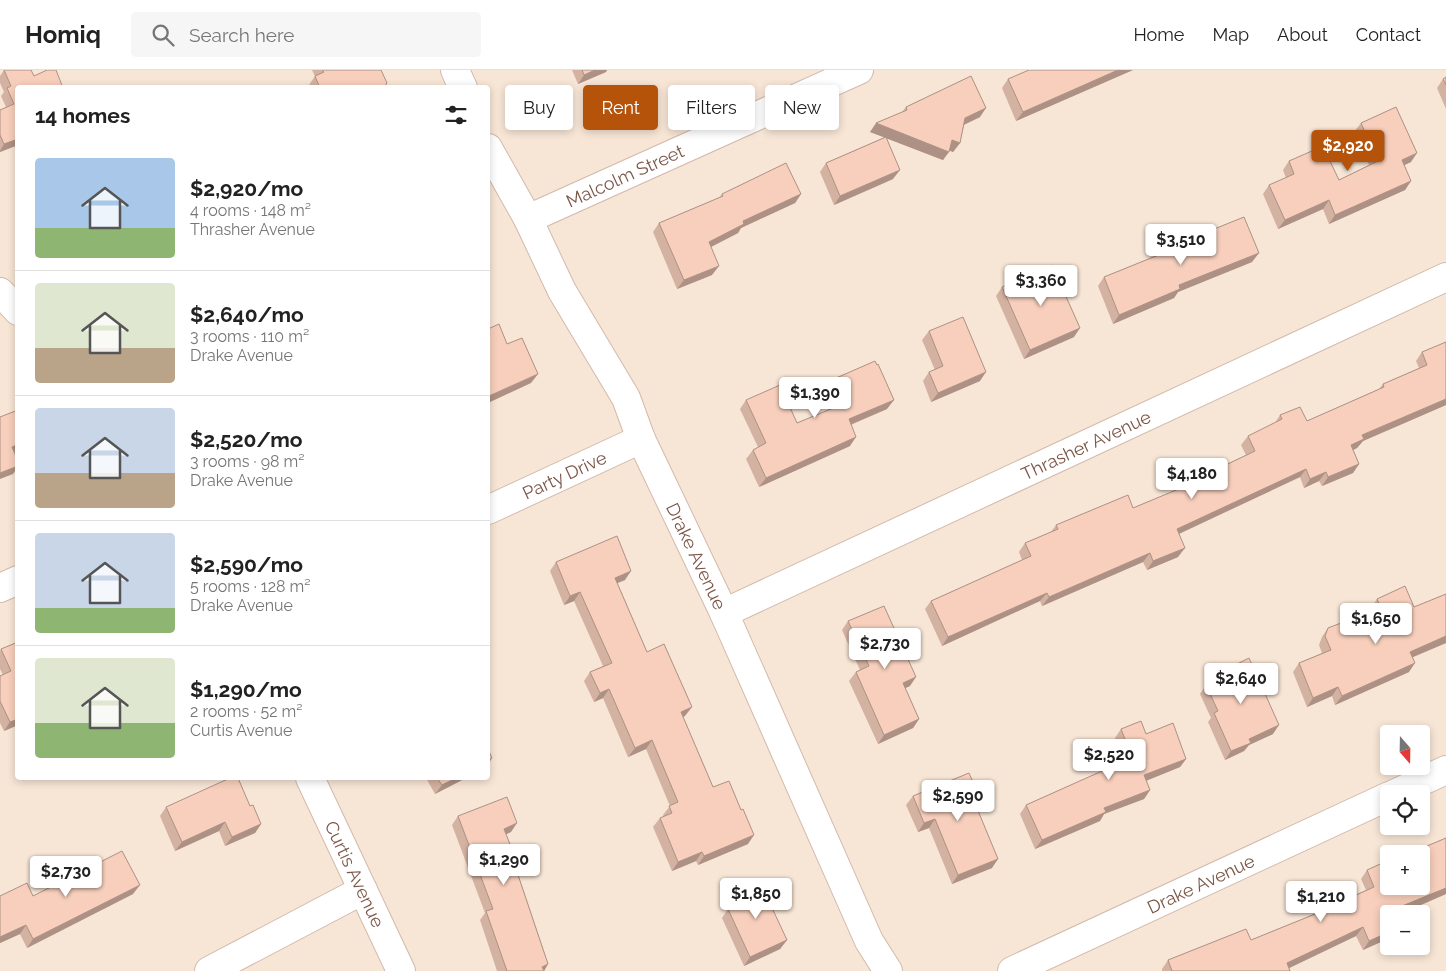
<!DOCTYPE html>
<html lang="en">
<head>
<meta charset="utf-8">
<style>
	:root { --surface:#fff; --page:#f6f6f6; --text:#222; --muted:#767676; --line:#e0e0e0; --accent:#b45309 }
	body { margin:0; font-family:Raleway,sans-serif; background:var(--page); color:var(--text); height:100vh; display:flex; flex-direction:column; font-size:19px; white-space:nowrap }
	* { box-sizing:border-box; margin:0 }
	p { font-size:16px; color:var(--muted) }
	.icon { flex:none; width:28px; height:28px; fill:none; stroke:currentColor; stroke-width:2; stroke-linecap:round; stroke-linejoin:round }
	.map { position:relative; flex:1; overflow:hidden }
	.details { position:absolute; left:15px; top:15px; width:475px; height:695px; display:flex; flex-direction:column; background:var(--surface); border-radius:5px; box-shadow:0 2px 8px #0003 }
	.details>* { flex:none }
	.hud { position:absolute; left:505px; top:15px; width:475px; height:45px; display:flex; gap:10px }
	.needle { width:32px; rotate:160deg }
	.controls { position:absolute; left:1380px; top:655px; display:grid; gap:10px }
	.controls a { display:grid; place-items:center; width:50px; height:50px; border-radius:5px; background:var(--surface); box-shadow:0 2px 8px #0003; font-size:25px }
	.price { position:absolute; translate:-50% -42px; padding:0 11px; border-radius:5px; background:#fff; color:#222; font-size:16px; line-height:32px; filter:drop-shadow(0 1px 2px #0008) }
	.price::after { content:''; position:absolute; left:50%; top:30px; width:15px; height:11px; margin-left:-8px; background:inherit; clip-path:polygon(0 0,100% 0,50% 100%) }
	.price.current { background:var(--accent); color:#fff }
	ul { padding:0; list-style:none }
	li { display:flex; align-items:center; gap:15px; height:125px; padding:0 20px }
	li+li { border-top:1px solid var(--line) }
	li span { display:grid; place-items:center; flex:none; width:140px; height:100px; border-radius:5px; color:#555 }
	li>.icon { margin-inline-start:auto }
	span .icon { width:60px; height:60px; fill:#fffc; stroke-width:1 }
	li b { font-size:21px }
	h2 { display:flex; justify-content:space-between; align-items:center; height:60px; padding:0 20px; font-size:21px }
	.chip { padding:0 18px; border-radius:5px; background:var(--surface); box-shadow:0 2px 8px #0003; font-size:18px; line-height:45px }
	.chip.current { background:var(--accent); color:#fff }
	header { display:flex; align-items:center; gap:30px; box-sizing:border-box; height:70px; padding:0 25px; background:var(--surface); border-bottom:1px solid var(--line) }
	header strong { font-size:24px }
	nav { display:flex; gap:28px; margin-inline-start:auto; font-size:18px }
	.search { width:350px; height:45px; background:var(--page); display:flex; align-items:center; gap:12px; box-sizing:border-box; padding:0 18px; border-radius:5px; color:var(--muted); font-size:19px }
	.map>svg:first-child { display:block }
	.residential { fill:#f7e5d5; fill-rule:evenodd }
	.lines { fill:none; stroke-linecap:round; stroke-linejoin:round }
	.minor-casing { stroke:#d3baab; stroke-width:30 }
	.minor { stroke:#fff; stroke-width:28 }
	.wall { fill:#d4b2a2 }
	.shaded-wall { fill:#ad9184 }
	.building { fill:#f7cfbc; stroke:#ad9184 }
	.labels { text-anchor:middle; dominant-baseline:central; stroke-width:5; stroke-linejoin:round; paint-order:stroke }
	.street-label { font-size:18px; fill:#7c5748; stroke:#fff8f0 }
</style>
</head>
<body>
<header>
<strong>Homiq</strong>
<div class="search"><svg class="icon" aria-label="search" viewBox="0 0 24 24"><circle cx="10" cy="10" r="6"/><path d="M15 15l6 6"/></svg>Search here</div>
<nav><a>Home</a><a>Map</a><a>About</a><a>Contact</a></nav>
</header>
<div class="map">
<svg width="1446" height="901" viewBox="0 0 1446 901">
	<rect width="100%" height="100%" fill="#fef4e7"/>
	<path class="residential" d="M0,0H1446V901H0ZM18,18H488V708H18ZM1389,664H1421V696H1389ZM1389,724H1421V756H1389ZM1389,784H1421V816H1389ZM1389,844H1421V876H1389Z"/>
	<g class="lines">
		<defs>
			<g id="minor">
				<path d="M455,0L463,18"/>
				<path id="s1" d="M488,78L528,149L562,221L626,328L641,369L724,543L869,871L888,901"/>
				<path id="s2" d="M528,149L859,0"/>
				<path d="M0,222L18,241"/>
				<path id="s3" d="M488,440L641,369"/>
				<path d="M0,518L18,510"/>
				<path id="s4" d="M724,543L1446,207"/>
				<path id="s5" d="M310,708L401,901"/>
				<path d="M1394,724L1446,700"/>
				<path d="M209,901L363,820"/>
				<path id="s6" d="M1012,901L1389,726"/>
			</g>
		</defs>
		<use href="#minor" class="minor-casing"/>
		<use href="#minor" class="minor"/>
	</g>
	<g class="wall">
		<path d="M4,0H31L18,75L0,82V40L6,37L1,26L4,22L0,13V6Z"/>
		<path d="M312,0H381L387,18H310L309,15L315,6Z"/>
		<path d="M572,0H607L606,2L578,14Z"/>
		<path d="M1133,0L1016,51L1002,18L1008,9Z"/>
		<path d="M1446,7V39L1437,18L1443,9Z"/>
		<path d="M906,37L980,47L964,55L960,73L953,82L949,80L943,90L886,68L893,109L834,135L820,102L826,93L885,67L870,62L902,42Z"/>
		<path d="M1361,53L1411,92L1404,95L1411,111L1405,120L1329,154L1323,139L1278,159L1263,124L1269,115L1286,108L1283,100L1289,91L1326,90L1339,110L1369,95L1354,62Z"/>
		<path d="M722,124H801L795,133L741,158L738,163L711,177L712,205L677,219L653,162L659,153L719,128Z"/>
		<path d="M1192,168L1252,192L1178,222L1174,228L1113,254L1098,216L1104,207L1188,173Z"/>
		<path d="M1002,217L1074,267L1024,289L996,226Z"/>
		<path d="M929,261L980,311L931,332L923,311L929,302L935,300L922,270Z"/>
		<path d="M1446,272V335L1363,371L1357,378L1353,380L1359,394L1353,403L1322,416L1319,411L1304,418L1300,407L1179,464L1178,487L1147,500L1143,492L1042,536L1040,531L942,576L925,539L931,531L1022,490L1019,482L1025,473L1051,462L1056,455L1133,438L1208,407L1211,402L1246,385L1241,375L1248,366L1275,353L1280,345L1307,351L1379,319L1383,314L1419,298L1416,291L1422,282Z"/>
		<path d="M827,312L887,339L851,355L850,376L759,417L746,389L753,380L758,377L740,339L746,330L797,353L829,340L821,321Z"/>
		<path d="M556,492L625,510L617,513L647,582L685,646L683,647L713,717L748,774L698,795L696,791L672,801L653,757L660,748L664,747L663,745L670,736L646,679L628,687L603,628L594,632L584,611L590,602L603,596L574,531L564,535L550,501Z"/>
		<path d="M1446,524V573L1412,587L1409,602L1335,635L1332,626L1307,637L1293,602L1299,593L1322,583L1319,575L1322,567L1328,558L1358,561L1378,552L1371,538L1377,529L1414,537Z"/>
		<path d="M848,551L910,616L905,618L919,649L913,658L878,674L849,611L856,602L860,600L842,560Z"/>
		<path d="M18,572V655L4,661L0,653V606L3,605L0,599V581L1,579Z"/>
		<path d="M1221,602L1273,664L1249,675L1244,681L1225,690L1208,652L1211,648L1200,624L1206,615L1215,611Z"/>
		<path d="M1121,659L1146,664L1186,689L1180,697L1146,711L1150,720L1144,729L1104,744L1100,751L1035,779L1020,744L1026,735L1112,697L1108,689L1115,680L1119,678L1115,668Z"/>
		<path d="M426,708H466L435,724Z"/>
		<path d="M913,726L980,728L975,734L992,798L952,814L929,758L918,762L906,735Z"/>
		<path d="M250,736L261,754L255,763L225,776L219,761L175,781L160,746L166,737Z"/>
		<path d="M458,746L511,762L506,764L515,795L548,894L544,901H497L480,850L485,843L452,755Z"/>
		<path d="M1446,768V824L1400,844H1389V852L1385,853L1389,862L1383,871L1363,880L1356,866L1289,898L1290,901H1162V899L1168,890L1251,870L1327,839L1329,837L1366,820L1361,809L1367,800Z"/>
		<path d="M735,821L787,870L780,879L744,896L722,848L728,839L732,837L729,830Z"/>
		<path d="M133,824L27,878L20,864L0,873V826Z"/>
	</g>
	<g class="shaded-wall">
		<path d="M595,0H607L606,2L578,14L584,5Z"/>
		<path d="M1118,0H1133L1016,51L1023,42Z"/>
		<path d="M986,38L980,47L959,57L965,48Z"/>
		<path d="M876,53L949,82L943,90L870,62Z"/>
		<path d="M18,69V75L0,82V81L4,74Z"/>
		<path d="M952,70L960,73L953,82L946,79Z"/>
		<path d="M1417,83L1411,92L1396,99L1402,90Z"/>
		<path d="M900,100L893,109L834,135L840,126Z"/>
		<path d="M1411,111L1405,120L1329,154L1335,145Z"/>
		<path d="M801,124L795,133L741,158L738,163L703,181L709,172L743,151Z"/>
		<path d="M1329,130L1323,139L1278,159L1285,150Z"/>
		<path d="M1259,183L1252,192L1178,222L1174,228L1113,254L1119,245L1179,215Z"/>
		<path d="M719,196L712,205L677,219L684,210Z"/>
		<path d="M1080,258L1074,267L1024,289L1030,280Z"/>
		<path d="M986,302L980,311L931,332L938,323Z"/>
		<path d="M538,304L531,313L488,333V328L489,326Z"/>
		<path d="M1446,329V335L1363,371L1357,378L1345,384L1351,375L1362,365Z"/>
		<path d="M894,330L887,339L842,358L849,349Z"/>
		<path d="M856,367L850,376L759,417L766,408Z"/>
		<path d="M18,374V381L6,386L12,377Z"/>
		<path d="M1359,394L1353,403L1322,416L1328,407Z"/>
		<path d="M18,396V397L13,404L0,409V403Z"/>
		<path d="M1306,399L1300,407L1170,468L1177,459Z"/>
		<path d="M1326,402L1319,411L1304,418L1310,409Z"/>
		<path d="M1185,478L1178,487L1147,500L1153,491Z"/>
		<path d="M1150,483L1143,492L1042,536L1049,527Z"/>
		<path d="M631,501L625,510L608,517L615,508Z"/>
		<path d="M580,522L574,531L564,535L570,526Z"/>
		<path d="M1047,523L1040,531L942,576L948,567Z"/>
		<path d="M1446,566V573L1404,591L1410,582Z"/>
		<path d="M1415,593L1409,602L1335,635L1342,626Z"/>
		<path d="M916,607L910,616L897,622L903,613Z"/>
		<path d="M1338,617L1332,626L1307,637L1313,628Z"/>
		<path d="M609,619L603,628L594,632L600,623Z"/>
		<path d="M692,637L685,646L674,651L681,642Z"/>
		<path d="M18,649V655L4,661L10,652Z"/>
		<path d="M919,649L913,658L878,674L884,665Z"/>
		<path d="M1279,655L1273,664L1249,675L1244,681L1225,690L1231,681L1249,669Z"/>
		<path d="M652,670L646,679L628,687L635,678Z"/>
		<path d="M492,688L488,695V690Z"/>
		<path d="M1186,689L1180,697L1138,714L1144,705Z"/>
		<path d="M456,708H466L435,724L442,715Z"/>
		<path d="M1150,720L1144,729L1104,744L1100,751L1035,779L1042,770L1104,738Z"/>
		<path d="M980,728L973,737L974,731Z"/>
		<path d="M935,749L929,758L918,762L924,753Z"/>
		<path d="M225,752L219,761L175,781L182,772Z"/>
		<path d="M517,753L511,762L497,768L504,759Z"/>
		<path d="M261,754L255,763L225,776L232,767Z"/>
		<path d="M754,765L748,774L698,795L704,786Z"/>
		<path d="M702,782L696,791L672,801L678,792Z"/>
		<path d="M998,789L992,798L952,814L958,805Z"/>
		<path d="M140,815L133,824L27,878L33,869Z"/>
		<path d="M1446,818V824L1400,844H1392L1402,836Z"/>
		<path d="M1389,845V852L1376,857L1382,848Z"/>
		<path d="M26,855L20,864L0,873V867Z"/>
		<path d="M1363,857L1356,866L1283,901L1287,893Z"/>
		<path d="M1389,862L1383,871L1363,880L1369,871Z"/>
		<path d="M787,870L780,879L744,896L750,887Z"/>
		<path d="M548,894L544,901L542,897Z"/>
	</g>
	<g class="building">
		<path d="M4,0H31L34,6L47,0H56L63,18H18V69L4,74L0,65V40L14,34L7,18L11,16Z"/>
		<path d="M322,0H381L387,13L386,14L387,18H320L315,6L324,2Z"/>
		<path d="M582,0H595L584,5Z"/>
		<path d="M1029,0H1118L1023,42L1008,9Z"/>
		<path d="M971,6L986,38L965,48L960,73L952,70L949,82L876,53L907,40L906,37Z"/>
		<path d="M1446,7V15L1443,9Z"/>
		<path d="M1396,37L1417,83L1402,90L1411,111L1335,145L1329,130L1285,150L1269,115L1294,104L1289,91L1321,77L1326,90L1329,89L1339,110L1378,91L1361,53Z"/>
		<path d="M886,67L900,100L840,126L826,93Z"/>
		<path d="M786,93L801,124L743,151L744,154L709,172L719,196L684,210L659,153L723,126L722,124Z"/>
		<path d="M1244,147L1259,183L1179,215L1180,219L1119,245L1104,207L1193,171L1192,168Z"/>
		<path d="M1052,195L1080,258L1030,280L1002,217Z"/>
		<path d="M963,247L986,302L938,323L929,302L943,296L929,261Z"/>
		<path d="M499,254L507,274L522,268L538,304L489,326L488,324V259Z"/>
		<path d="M1446,272V329L1362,365L1364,369L1351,375L1359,394L1328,407L1326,402L1310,409L1306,399L1177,459L1185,478L1153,491L1150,483L1049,527L1047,523L948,567L931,531L1031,486L1025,473L1058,459L1056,455L1128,425L1133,438L1212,405L1211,402L1255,381L1248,366L1282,349L1280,345L1300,337L1307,351L1384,317L1383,314L1427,295L1422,282Z"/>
		<path d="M875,291L877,295L878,294L894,330L849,349L856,367L766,408L753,380L766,373L746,330L780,315L797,353L838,336L827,312Z"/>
		<path d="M18,340V374L12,377L18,391V396L0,403V347Z"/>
		<path d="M617,466L631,501L615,508L647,582L664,574L692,637L681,642L713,717L729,711L741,740L743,739L754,765L704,786L702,782L678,792L660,748L672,743L669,736L678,732L652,670L635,678L609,619L600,623L590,602L612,593L580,522L570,526L556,492Z"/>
		<path d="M1405,516L1414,537L1446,524V566L1410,582L1415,593L1342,626L1338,617L1313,628L1299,593L1331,580L1325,566L1328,558L1341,553L1358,561L1386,549L1377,529Z"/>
		<path d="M884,536L916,607L903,613L919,649L884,665L856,602L869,596L848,551Z"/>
		<path d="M18,572V649L10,652L0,631V606L11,601L1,579Z"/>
		<path d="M1249,588L1279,655L1249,669L1251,673L1231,681L1214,643L1218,641L1206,615L1223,607L1221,602Z"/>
		<path d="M1141,651L1146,664L1173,653L1186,689L1144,705L1150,720L1104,738L1106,742L1042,770L1026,735L1120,693L1115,680L1127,674L1121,659Z"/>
		<path d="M488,679L492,688L488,690Z"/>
		<path d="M969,703L980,728L974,731L998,789L958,805L935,749L924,753L913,726Z"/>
		<path d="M230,708H238L250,736L253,735L261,754L232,767L225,752L182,772L166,737Z"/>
		<path d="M437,708H456L442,715Z"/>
		<path d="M507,727L517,753L504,759L517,792L514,793L548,894L542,897L544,901H507L486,841L493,839L458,746Z"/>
		<path d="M1446,768V818L1402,836L1404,839L1392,844H1389V845L1382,848L1389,862L1369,871L1363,857L1287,893L1290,901H1172L1168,890L1246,859L1251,870L1330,838L1329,837L1374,817L1367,800L1389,790V816H1421V784H1403L1419,777L1420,779Z"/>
		<path d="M122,781L140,815L33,869L26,855L0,867V826L27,813L33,826Z"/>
		<path d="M759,810L787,870L750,887L728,839L741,833L735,821Z"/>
	</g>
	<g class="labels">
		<g class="street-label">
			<text stroke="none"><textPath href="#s2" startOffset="106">Malcolm Street</textPath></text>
			<text stroke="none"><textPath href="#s4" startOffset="399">Thrasher Avenue</textPath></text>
			<text stroke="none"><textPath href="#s3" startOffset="84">Party Drive</textPath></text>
			<text stroke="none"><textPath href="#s1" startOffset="459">Drake Avenue</textPath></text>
			<text stroke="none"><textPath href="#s5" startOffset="106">Curtis Avenue</textPath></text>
			<text stroke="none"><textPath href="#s6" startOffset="208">Drake Avenue</textPath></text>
		</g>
	</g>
</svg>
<div class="controls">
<a><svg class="needle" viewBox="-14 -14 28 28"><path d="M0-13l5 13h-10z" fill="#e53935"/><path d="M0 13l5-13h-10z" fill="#767676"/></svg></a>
<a><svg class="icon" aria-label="locate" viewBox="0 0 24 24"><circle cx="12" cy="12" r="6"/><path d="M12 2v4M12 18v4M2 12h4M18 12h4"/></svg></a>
<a>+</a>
<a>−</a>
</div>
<b class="price current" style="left:1348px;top:102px">$2,920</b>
<b class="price" style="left:1181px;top:196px">$3,510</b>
<b class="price" style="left:1041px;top:237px">$3,360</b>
<b class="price" style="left:815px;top:349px">$1,390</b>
<b class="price" style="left:1192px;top:430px">$4,180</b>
<b class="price" style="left:1376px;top:575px">$1,650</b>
<b class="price" style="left:885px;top:600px">$2,730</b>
<b class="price" style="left:1241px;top:635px">$2,640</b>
<b class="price" style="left:1109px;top:711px">$2,520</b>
<b class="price" style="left:958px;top:752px">$2,590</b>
<b class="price" style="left:504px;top:816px">$1,290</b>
<b class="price" style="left:66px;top:828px">$2,730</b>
<b class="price" style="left:756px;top:850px">$1,850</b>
<b class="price" style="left:1321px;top:853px">$1,210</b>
<div class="hud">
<a class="chip">Buy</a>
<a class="chip current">Rent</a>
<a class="chip">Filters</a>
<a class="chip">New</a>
</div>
<section class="details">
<h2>14 homes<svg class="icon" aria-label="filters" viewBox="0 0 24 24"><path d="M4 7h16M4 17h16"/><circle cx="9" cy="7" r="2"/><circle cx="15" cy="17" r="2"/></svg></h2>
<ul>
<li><span style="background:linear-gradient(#a9c7e8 70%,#8fb573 0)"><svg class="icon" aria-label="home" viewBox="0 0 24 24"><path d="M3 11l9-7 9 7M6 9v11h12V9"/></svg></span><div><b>$2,920/mo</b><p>4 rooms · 148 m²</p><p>Thrasher Avenue</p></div></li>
<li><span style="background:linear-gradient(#dfe7d0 65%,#b9a48a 0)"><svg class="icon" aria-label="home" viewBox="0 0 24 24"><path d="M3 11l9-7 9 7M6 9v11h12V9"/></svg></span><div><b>$2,640/mo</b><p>3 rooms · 110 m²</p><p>Drake Avenue</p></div></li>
<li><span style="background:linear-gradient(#c9d6e8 65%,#b9a48a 0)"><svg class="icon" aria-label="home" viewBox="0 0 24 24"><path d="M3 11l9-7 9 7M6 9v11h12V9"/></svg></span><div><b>$2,520/mo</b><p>3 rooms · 98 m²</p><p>Drake Avenue</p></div></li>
<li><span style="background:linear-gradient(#c9d6e8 75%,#8fb573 0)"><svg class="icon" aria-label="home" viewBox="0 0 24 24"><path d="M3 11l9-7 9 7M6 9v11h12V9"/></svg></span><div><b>$2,590/mo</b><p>5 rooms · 128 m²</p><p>Drake Avenue</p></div></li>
<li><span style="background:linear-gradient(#dfe7d0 65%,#8fb573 0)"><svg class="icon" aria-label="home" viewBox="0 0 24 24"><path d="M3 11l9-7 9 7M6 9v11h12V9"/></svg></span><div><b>$1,290/mo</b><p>2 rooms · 52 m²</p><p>Curtis Avenue</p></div></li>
</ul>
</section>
</div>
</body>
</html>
